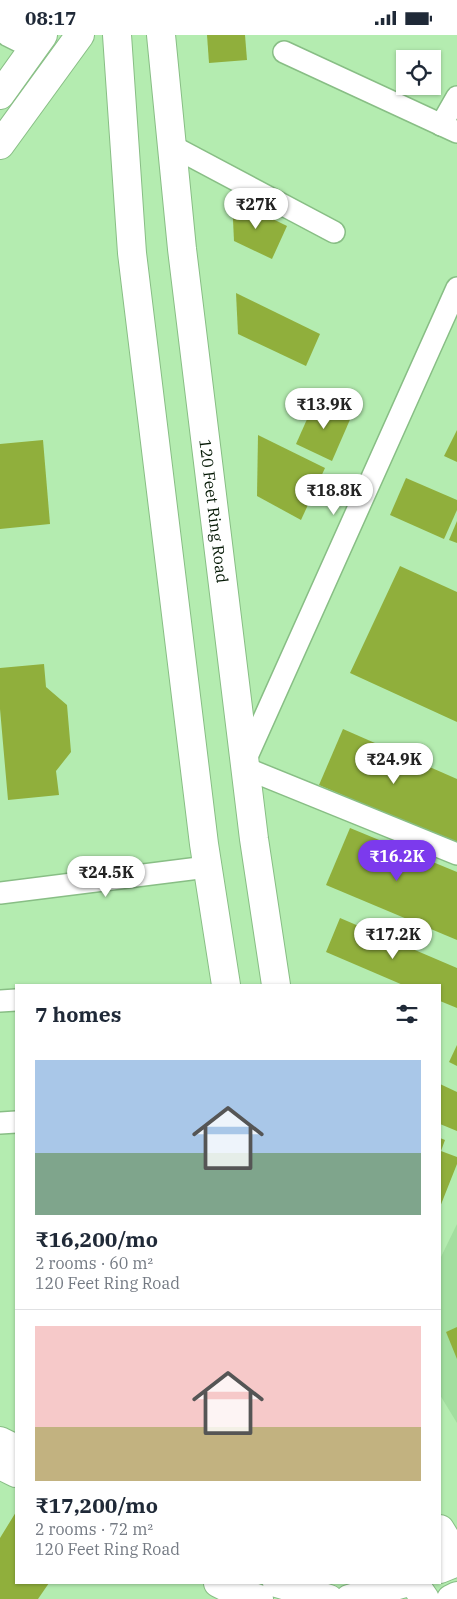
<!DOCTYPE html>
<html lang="en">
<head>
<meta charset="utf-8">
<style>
	:root { --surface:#fff; --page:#f2f2f3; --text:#1f2937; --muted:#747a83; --line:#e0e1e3; --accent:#7c3aed }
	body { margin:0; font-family:"IBM Plex Serif",serif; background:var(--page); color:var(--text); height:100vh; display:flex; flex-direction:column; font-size:19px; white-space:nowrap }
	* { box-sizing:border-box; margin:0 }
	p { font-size:16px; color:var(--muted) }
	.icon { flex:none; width:28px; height:28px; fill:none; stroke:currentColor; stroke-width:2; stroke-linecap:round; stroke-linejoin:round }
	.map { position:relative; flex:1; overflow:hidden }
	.drawer { position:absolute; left:15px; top:949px; width:426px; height:600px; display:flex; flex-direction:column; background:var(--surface); border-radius:0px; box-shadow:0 1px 4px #0004 }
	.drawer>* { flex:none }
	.tools { position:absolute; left:396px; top:15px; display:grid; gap:10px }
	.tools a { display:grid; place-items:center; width:45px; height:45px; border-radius:0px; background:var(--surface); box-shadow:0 1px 4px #0004; font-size:25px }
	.price { position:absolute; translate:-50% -42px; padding:0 11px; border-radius:18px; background:#fff; color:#222; font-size:16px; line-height:32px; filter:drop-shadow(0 1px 2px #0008) }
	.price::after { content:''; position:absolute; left:50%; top:30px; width:15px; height:11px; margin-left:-8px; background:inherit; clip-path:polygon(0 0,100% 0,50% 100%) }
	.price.active { background:var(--accent); color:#fff }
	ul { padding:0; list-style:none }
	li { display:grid; align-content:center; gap:10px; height:265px; padding:0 20px }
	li+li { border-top:1px solid var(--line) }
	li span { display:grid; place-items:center; height:155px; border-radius:0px; color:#555 }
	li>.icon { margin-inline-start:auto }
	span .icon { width:90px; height:90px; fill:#fffc; stroke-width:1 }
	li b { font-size:21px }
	h2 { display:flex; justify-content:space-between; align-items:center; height:60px; padding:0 20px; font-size:21px }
	.status { display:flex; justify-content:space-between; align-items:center; height:35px; padding:0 25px; background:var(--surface); direction:ltr }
	.status svg { height:14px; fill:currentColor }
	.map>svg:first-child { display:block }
	.built { fill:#a2de9f }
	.building { fill:#90af3c }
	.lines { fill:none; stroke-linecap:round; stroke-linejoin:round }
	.minor-casing { stroke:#88be85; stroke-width:24 }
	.secondary-casing { stroke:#88be85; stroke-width:30 }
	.primary-casing { stroke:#88be85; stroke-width:30 }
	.minor { stroke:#fff; stroke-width:21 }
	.secondary { stroke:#fff; stroke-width:28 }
	.primary { stroke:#fff; stroke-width:28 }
	.labels { text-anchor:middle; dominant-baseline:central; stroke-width:4; stroke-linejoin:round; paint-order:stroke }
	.street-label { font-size:16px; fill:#041804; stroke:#b4ecb0 }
</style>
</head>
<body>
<div class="status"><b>08:17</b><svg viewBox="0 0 49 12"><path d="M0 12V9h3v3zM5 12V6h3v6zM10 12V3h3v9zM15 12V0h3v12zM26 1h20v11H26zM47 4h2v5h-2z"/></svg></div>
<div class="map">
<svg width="457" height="1564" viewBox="0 0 457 1564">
	<rect width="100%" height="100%" fill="#b4ecb0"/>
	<path class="built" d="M457,1189V1388L440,1360V1224Z"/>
	<g class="building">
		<path d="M207,0H245L247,25L209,28Z"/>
		<path d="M232,164L287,191L272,224L234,206Z"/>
		<path d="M236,258L320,299L306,331L238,299Z"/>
		<path d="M316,364L352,380L332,426L296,409Z"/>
		<path d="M457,395V427L444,421Z"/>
		<path d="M258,400L325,433L301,485L257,461Z"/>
		<path d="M43,405L50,489L0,494V409Z"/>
		<path d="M406,443L457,465V475L444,504L390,480Z"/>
		<path d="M457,486V508L449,505Z"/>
		<path d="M400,531L457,557V687L350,638Z"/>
		<path d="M44,629L46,652L67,670L71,717L56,736L59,760L8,765L0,674V633Z"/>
		<path d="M343,694L457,744V809L319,750Z"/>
		<path d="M350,793L457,837V905L326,850Z"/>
		<path d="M340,883L457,933V973L440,966V950H403L326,917Z"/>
		<path d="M457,1010V1031L449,1027Z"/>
		<path d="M440,1049L457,1057V1096L440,1089Z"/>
		<path d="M440,1103L445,1105L441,1116L457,1122V1129L440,1172Z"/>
		<path d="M457,1292V1324L446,1297Z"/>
		<path d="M16,1477V1548H49L38,1564H0V1503Z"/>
	</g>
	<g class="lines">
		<defs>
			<g id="minor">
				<path d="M7,0L33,13"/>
				<path d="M284,17L457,97"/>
				<path d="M441,90L457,62"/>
				<path d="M172,111L334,197"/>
				<path d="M245,726L457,253"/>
				<path d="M245,733L457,819"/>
				<path d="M0,858L207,832"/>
				<path d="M0,966L16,965"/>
				<path d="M0,1088L16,1087"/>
			</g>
			<g id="secondary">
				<path d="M0,60L43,0"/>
				<path d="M0,110L80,0"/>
				<path d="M0,1406L16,1414"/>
				<path d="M0,1430L16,1438"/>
				<path d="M440,1534L457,1527"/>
				<path d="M218,1548L232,1555L259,1564"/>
				<path d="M277,1548L329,1564"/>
				<path d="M349,1564L405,1548"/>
				<path d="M451,1564L457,1561"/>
			</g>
			<g id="primary">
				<path d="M117,0L132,218L204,809L226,950"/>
				<path id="s1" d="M161,0L182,214L254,804L276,950"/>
				<path d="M440,1494L457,1522"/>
				<path d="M414,1548L425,1564"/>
			</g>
		</defs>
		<use href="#minor" class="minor-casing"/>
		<use href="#secondary" class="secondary-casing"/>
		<use href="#primary" class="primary-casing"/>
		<use href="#minor" class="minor"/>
		<use href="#secondary" class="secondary"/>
		<use href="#primary" class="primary"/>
	</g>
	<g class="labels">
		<g class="street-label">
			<text stroke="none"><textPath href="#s1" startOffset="479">120 Feet Ring Road</textPath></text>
		</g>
	</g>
</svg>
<div class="tools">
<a><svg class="icon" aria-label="locate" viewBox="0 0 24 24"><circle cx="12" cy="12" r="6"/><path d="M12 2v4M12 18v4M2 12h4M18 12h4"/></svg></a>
</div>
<b class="price" style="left:256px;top:195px">₹27K</b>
<b class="price" style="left:324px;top:395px">₹13.9K</b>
<b class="price" style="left:334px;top:481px">₹18.8K</b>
<b class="price" style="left:394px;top:750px">₹24.9K</b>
<b class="price active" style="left:397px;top:847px">₹16.2K</b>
<b class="price" style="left:106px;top:863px">₹24.5K</b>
<b class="price" style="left:393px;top:925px">₹17.2K</b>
<section class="drawer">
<h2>7 homes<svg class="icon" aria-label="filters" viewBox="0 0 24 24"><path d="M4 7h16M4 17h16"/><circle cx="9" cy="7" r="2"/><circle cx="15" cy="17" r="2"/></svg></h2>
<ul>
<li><span style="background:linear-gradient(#a9c7e8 60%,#7fa58c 0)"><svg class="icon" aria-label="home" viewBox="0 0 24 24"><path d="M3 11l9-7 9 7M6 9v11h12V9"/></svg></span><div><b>₹16,200/mo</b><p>2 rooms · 60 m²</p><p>120 Feet Ring Road</p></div></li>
<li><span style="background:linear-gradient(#f6c9c9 65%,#c2b280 0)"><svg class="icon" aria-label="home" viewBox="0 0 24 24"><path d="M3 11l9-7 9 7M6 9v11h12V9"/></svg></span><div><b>₹17,200/mo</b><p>2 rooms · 72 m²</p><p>120 Feet Ring Road</p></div></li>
</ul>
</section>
</div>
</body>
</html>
